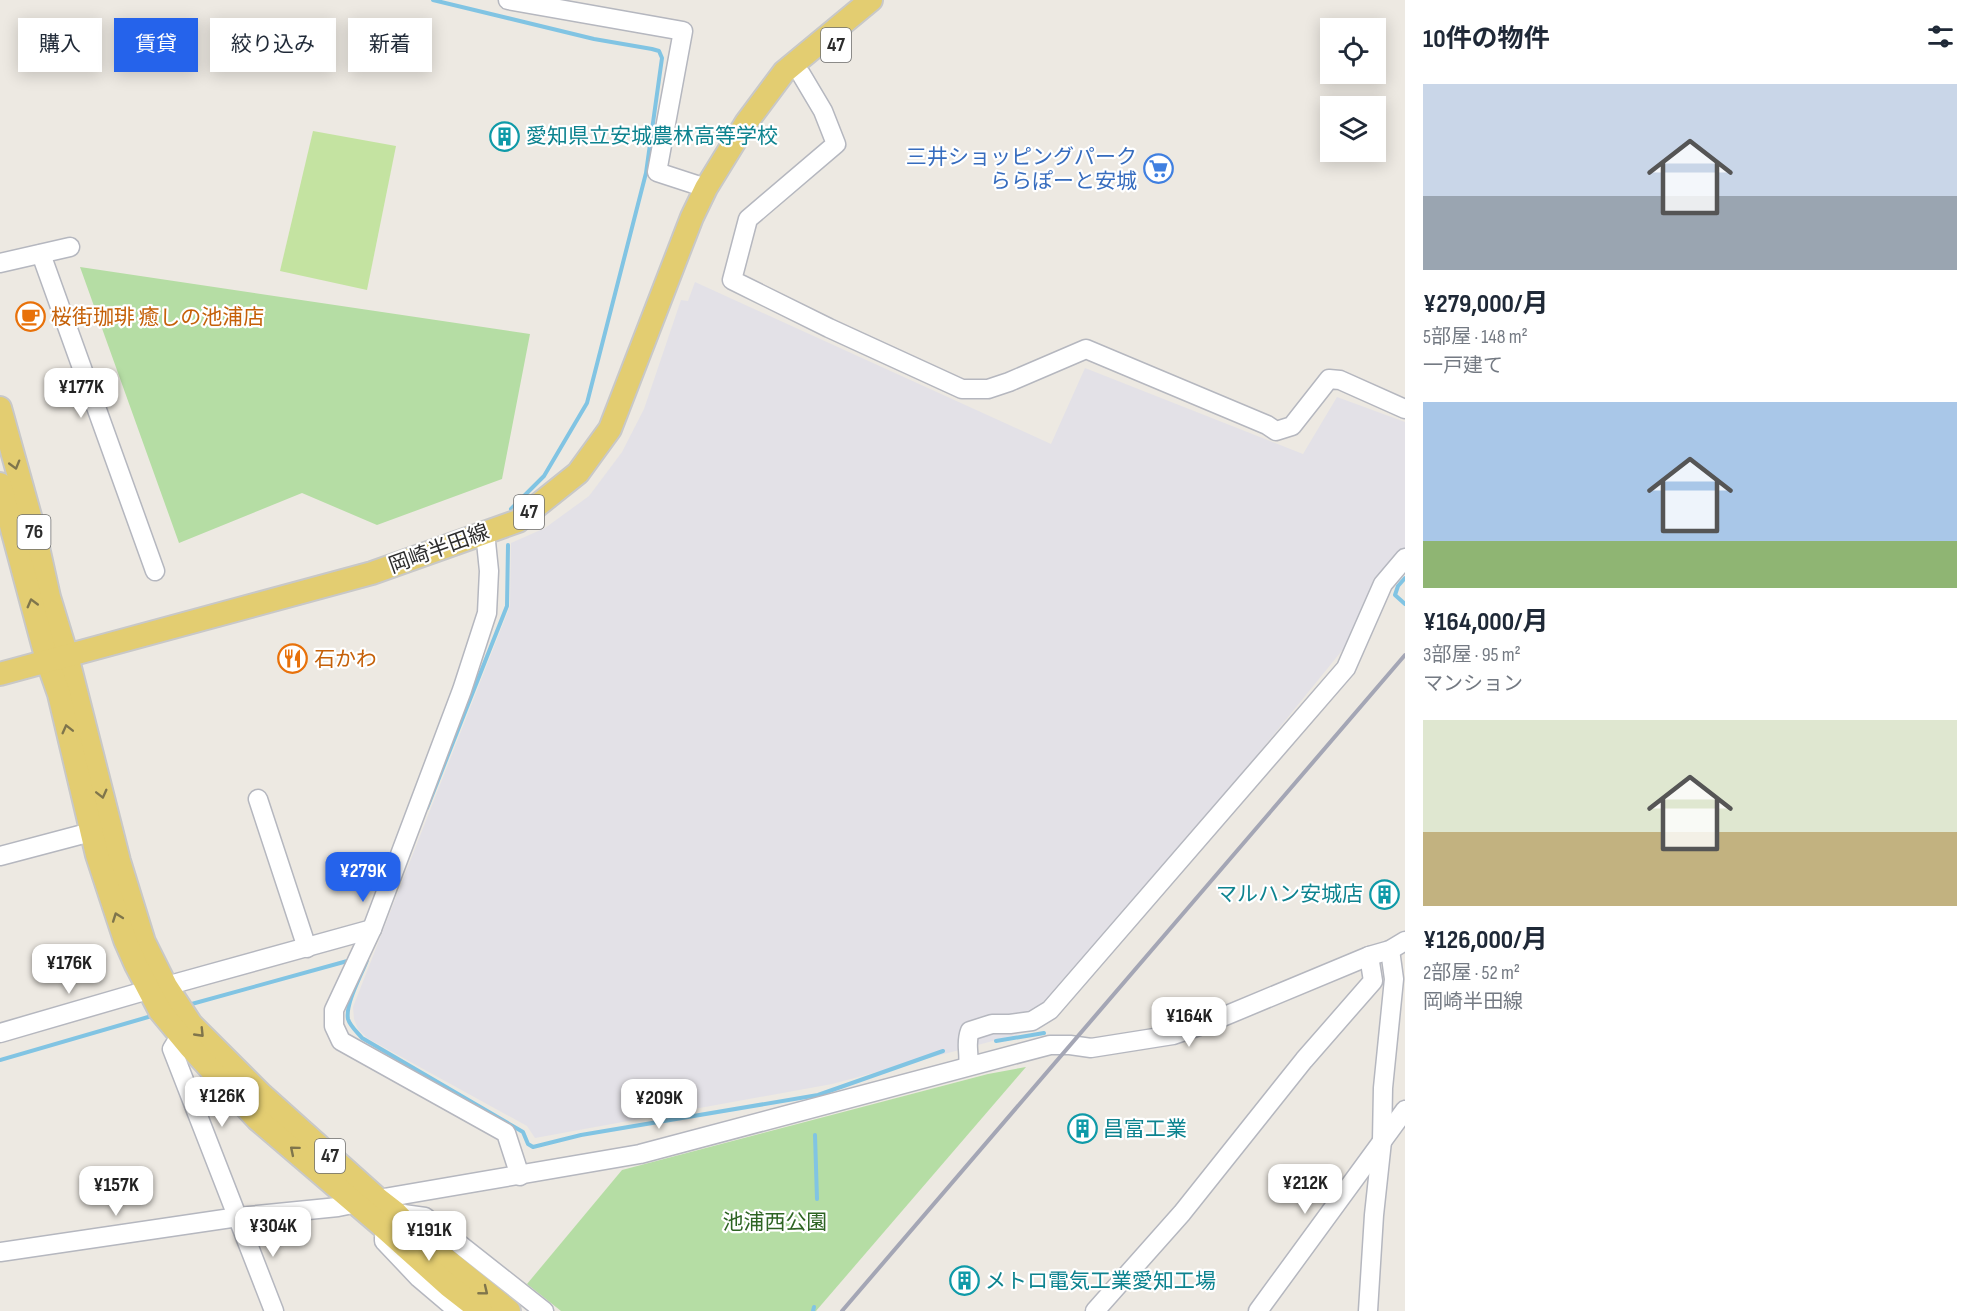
<!DOCTYPE html>
<html lang="ja">
<head>
<meta charset="utf-8">
<style>
	:root { --surface:#fff; --page:#f6f6f7; --text:#1f2937; --muted:#747a83; --accent:#2563eb }
	body { margin:0; font-family:"Sofia Sans Condensed","Noto Sans JP",sans-serif; background:var(--page); color:var(--text); height:100vh; display:flex; flex-direction:column; font-size:22px; white-space:nowrap }
	* { box-sizing:border-box; margin:0 }
	p { font-size:20px; color:var(--muted) }
	.icon { flex:none; width:33px; height:33px; fill:none; stroke:currentColor; stroke-width:2; stroke-linecap:round; stroke-linejoin:round }
	.map { position:relative; flex:1; overflow:hidden }
	.side { display:flex; flex-direction:column; background:var(--surface); width:570px }
	.side>* { flex:none }
	.guide { position:absolute; left:18px; top:18px; width:570px; height:54px; display:flex; gap:12px }
	.controls { position:absolute; left:1320px; top:18px; display:grid; gap:12px }
	.controls a { display:grid; place-items:center; width:66px; height:66px; border-radius:0px; background:var(--surface); box-shadow:0 3px 15px #0003; font-size:30px }
	.price { position:absolute; translate:-50% -51px; padding:0 14px; border-radius:12px; background:#fff; color:#222; font-size:20px; line-height:39px; filter:drop-shadow(0 2px 3px #0008) }
	.price::after { content:''; position:absolute; left:50%; top:36px; width:18px; height:14px; margin-left:-9px; background:inherit; clip-path:polygon(0 0,100% 0,50% 100%) }
	.price.selected { background:var(--accent); color:#fff }
	ul { padding:0; list-style:none }
	li { display:grid; align-content:center; gap:12px; height:318px; padding:0 18px }
	li span { display:grid; place-items:center; height:186px; border-radius:0px; color:#555 }
	li>.icon { margin-inline-start:auto }
	span .icon { width:108px; height:108px; fill:#fffc; stroke-width:1 }
	li b { font-size:26px }
	h2 { display:flex; justify-content:space-between; align-items:center; height:72px; padding:0 18px; font-size:26px }
	.pill { padding:0 21px; border-radius:0px; background:var(--surface); box-shadow:0 3px 15px #0003; font-size:21px; line-height:54px }
	.pill.selected { background:var(--accent); color:#fff }
	main { display:flex; flex:1; min-height:0 }
	.map>svg:first-child { display:block }
	.industrial { fill:#e3e1e7 }
	.green { fill:#b5dda4 }
	.pitch { fill:#c4e3a1 }
	.lines { fill:none; stroke-linecap:round; stroke-linejoin:round }
	.stream { stroke:#81c4e3; stroke-width:4 }
	.minor-casing { stroke:#b5b7bf; stroke-width:21 }
	.major-casing { stroke:#c8c8c8; stroke-width:26 }
	.minor { stroke:#fff; stroke-width:18 }
	.major { stroke:#e3cd71; stroke-width:22 }
	.rail { stroke:#a4a6b5; stroke-width:4 }
	.oneway { stroke:#7f754c }
	.labels { text-anchor:middle; dominant-baseline:central; stroke-width:4.5; stroke-linejoin:round; paint-order:stroke }
	.shield { fill:#fff; stroke:#6c6c6c; stroke-width:1.5 }
	.shield-label { font-size:20px; font-weight:bold; fill:#2d2d2d }
	.culture-label { font-size:21px; fill:#0d838f; stroke:#fff; text-anchor:start }
	.shop-label { font-size:21px; fill:#366cbe; stroke:#fff; text-anchor:end }
	.food-label { font-size:21px; fill:#c56008; stroke:#fff; text-anchor:start }
	.street-label { font-size:21px; fill:#2d2d2d; stroke:#fff }
	.park-label { font-size:21px; fill:#2e6423; stroke:#fff }
</style>
</head>
<body>
<main>
<div class="map">
<svg width="1405" height="1311" viewBox="0 0 1405 1311">
	<rect width="100%" height="100%" fill="#ede9e2"/>
	<path class="industrial" d="M695,282L1051,444L1085,368L1303,454L1337,397L1405,422V573L1034,1030L832,1084L535,1138L527,1126L367,1038L358,1029L354,1019L353,1007L510,606L511,543L545,528L589,496L622,452L644,409L681,300L688,301Z"/>
	<g class="green">
		<path d="M80,267L530,334L502,479L377,525L302,493L179,543Z"/>
		<path d="M1026,1067L816,1311H561L527,1284L622,1170L988,1074Z"/>
	</g>
	<path class="pitch" d="M313,131L396,146L367,290L280,271Z"/>
	<g class="lines">
		<g class="stream">
			<path d="M433,0L594,39L652,49L659,51L662,58L646,173L587,403L544,476L511,509"/>
			<path d="M1405,578L1398,586L1395,595L1405,604"/>
			<path d="M427,808L507,606L508,545"/>
			<path d="M367,960C362,974 345,1004 348,1019C350,1026 357,1032 362,1038L523,1132L528,1144L533,1147L581,1135L818,1095L943,1051"/>
			<path d="M188,1005L351,960"/>
			<path d="M996,1041L1044,1033"/>
			<path d="M0,1060L155,1015"/>
			<path d="M815,1135L817,1199"/>
			<path d="M813,1311L814,1307"/>
		</g>
		<defs>
			<g id="minor">
				<path d="M508,0L683,31L657,172L706,188"/>
				<path d="M801,74L823,111L836,144L748,219L732,280L829,328L962,389H988L1009,382L1086,349L1267,425L1276,431L1292,426L1329,379L1340,380L1405,409"/>
				<path d="M41,254L155,571"/>
				<path d="M0,263L70,247"/>
				<path d="M485,532L489,571L487,613L462,690L372,929L334,1010V1026L341,1041L506,1133L520,1176"/>
				<path d="M258,799L307,948"/>
				<path d="M0,856L91,832"/>
				<path d="M166,986L372,929"/>
				<path d="M0,1033L148,990"/>
				<path d="M180,1036L172,1049L274,1311"/>
				<path d="M968,1066C970,1052 965,1044 970,1031L992,1024H1010L1032,1021L1050,1010L1346,668L1383,584L1405,558"/>
				<path d="M396,1213L425,1217L544,1311"/>
				<path d="M384,1237V1241L419,1278L458,1311"/>
				<path d="M0,1252L238,1217L338,1207L378,1199L640,1154L1050,1045H1070L1091,1048L1173,1035L1208,1023L1369,956L1390,950L1405,941"/>
				<path d="M1095,1311L1182,1213L1304,1060L1373,981L1369,956"/>
				<path d="M1258,1311L1405,1110"/>
				<path d="M1368,1311L1374,1215L1382,1141L1383,1088L1394,979L1390,950"/>
			</g>
			<g id="major">
				<path d="M0,408L35,534L49,597L67,656L119,861L144,942L166,986L191,1024L261,1094L378,1199L396,1213L420,1238L509,1311"/>
				<path d="M0,484L47,660L59,694L97,855L125,940L136,965L160,1011L190,1047L257,1119L381,1225L449,1286L481,1311"/>
				<path d="M0,674L372,573L518,521L578,473L610,429L692,217L706,188L746,123L784,72L871,0"/>
			</g>
		</defs>
		<use href="#minor" class="minor-casing"/>
		<use href="#major" class="major-casing"/>
		<use href="#minor" class="minor"/>
		<use href="#major" class="major"/>
		<path class="rail" d="M842,1311L1405,655"/>
	</g>
	<defs><path id="oneway-chevron" d="M-2-3.5L2.5 0L-2 3.5" fill="none" stroke-width="1.6" stroke-linecap="round" stroke-linejoin="round" transform="scale(1.5)"/></defs>
	<g class="oneway">
		<use href="#oneway-chevron" transform="translate(15 465) rotate(74)"/>
		<use href="#oneway-chevron" transform="translate(32 603) rotate(-105)"/>
		<use href="#oneway-chevron" transform="translate(67 729) rotate(-104)"/>
		<use href="#oneway-chevron" transform="translate(102 794) rotate(76)"/>
		<use href="#oneway-chevron" transform="translate(117 917) rotate(-110)"/>
		<use href="#oneway-chevron" transform="translate(200 1033) rotate(46)"/>
		<use href="#oneway-chevron" transform="translate(294 1150) rotate(-140)"/>
		<use href="#oneway-chevron" transform="translate(484 1291) rotate(39)"/>
	</g>
	<defs>
		<symbol id="building-ring" viewBox="-11 -11 22 22"><circle r="9.5" fill="#fff" stroke="#0f9aa8" stroke-width="1.5"/><path d="M-4-6H4V6H1V3H-1V6H-4ZM-2.5-4.3h1.7v1.8h-1.7ZM.8-4.3h1.7v1.8H.8ZM-2.5-1h1.7V.8h-1.7ZM.8-1h1.7V.8H.8Z" fill="#0f9aa8"/></symbol>
		<symbol id="supermarket-ring" viewBox="-11 -11 22 22"><circle r="9.5" fill="#fff" stroke="#3f7fe0" stroke-width="1.5"/><path d="M-6-5.5h2.5l.6 2H6L4.5 2H-2.5L-4.4-4H-6ZM-1.5 3.2a1.3 1.3 0 1 0 .1 0ZM3 3.2a1.3 1.3 0 1 0 .1 0Z" fill="#3f7fe0"/></symbol>
		<symbol id="cafe-ring" viewBox="-11 -11 22 22"><circle r="9.5" fill="#fff" stroke="#e8710a" stroke-width="1.5"/><path d="M-5.5-4.5H6V0H3Q3 3.5 0 3.5H-2.5Q-5.5 3.5-5.5 0ZM3-3.2v2h1.7v-2ZM-6 4.5H4V6H-6Z" fill="#e8710a"/></symbol>
		<symbol id="restaurant-ring" viewBox="-11 -11 22 22"><circle r="9.5" fill="#fff" stroke="#e8710a" stroke-width="1.5"/><path d="M-5-6h1v4h1v-4h1v4h1v-4h1v5L-1.5 .5V6h-2V.5L-5-1ZM5-6V6H3V1.5H1.5Q1.5-4 5-6Z" fill="#e8710a"/></symbol>
	</defs>
	<g fill-rule="evenodd">
		<use href="#building-ring" x="488" y="120" width="33" height="33"/>
		<use href="#supermarket-ring" x="1142" y="152" width="33" height="33"/>
		<use href="#cafe-ring" x="14" y="300" width="33" height="33"/>
		<use href="#restaurant-ring" x="276" y="642" width="33" height="33"/>
		<use href="#building-ring" x="1368" y="878" width="33" height="33"/>
		<use href="#building-ring" x="1066" y="1112" width="33" height="33"/>
		<use href="#building-ring" x="948" y="1264" width="33" height="33"/>
	</g>
	<g class="labels">
		<g class="shield">
			<rect x="821" y="28" width="30" height="34" rx="4.5"/>
			<rect x="514" y="495" width="30" height="34" rx="4.5"/>
			<rect x="17.5" y="515" width="33" height="34" rx="4.5"/>
			<rect x="315" y="1139" width="30" height="34" rx="4.5"/>
		</g>
		<g class="shield-label">
			<text x="836" y="45">47</text>
			<text x="529" y="512">47</text>
			<text x="34" y="532">76</text>
			<text x="330" y="1156">47</text>
		</g>
		<g class="culture-label">
			<text x="526" y="136">愛知県立安城農林高等学校</text>
			<text x="1363" y="894" text-anchor="end">マルハン安城店</text>
			<text x="1103" y="1129">昌富工業</text>
			<text x="985" y="1281">メトロ電気工業愛知工場</text>
		</g>
		<g class="shop-label">
			<text x="1137" y="157">三井ショッピングパーク<tspan x="1137" dy="24">ららぽーと安城</tspan></text>
		</g>
		<g class="food-label">
			<text x="51" y="317">桜街珈琲 癒しの池浦店</text>
			<text x="314" y="659">石かわ</text>
		</g>
		<g class="street-label">
			<text transform="translate(439 549) rotate(-20)">岡崎半田線</text>
		</g>
		<g class="park-label">
			<text x="775" y="1222">池浦西公園</text>
		</g>
	</g>
</svg>
<div class="controls">
<a><svg class="icon" aria-label="locate" viewBox="0 0 24 24"><circle cx="12" cy="12" r="6"/><path d="M12 2v4M12 18v4M2 12h4M18 12h4"/></svg></a>
<a><svg class="icon" aria-label="layers" viewBox="0 0 24 24"><path d="M12 4l9 5-9 5-9-5zM3 14l9 5 9-5"/></svg></a>
</div>
<b class="price" style="left:81px;top:419px">¥177K</b>
<b class="price selected" style="left:363px;top:903px">¥279K</b>
<b class="price" style="left:69px;top:995px">¥176K</b>
<b class="price" style="left:1189px;top:1048px">¥164K</b>
<b class="price" style="left:222px;top:1128px">¥126K</b>
<b class="price" style="left:659px;top:1130px">¥209K</b>
<b class="price" style="left:1305px;top:1215px">¥212K</b>
<b class="price" style="left:116px;top:1217px">¥157K</b>
<b class="price" style="left:273px;top:1258px">¥304K</b>
<b class="price" style="left:429px;top:1262px">¥191K</b>
<div class="guide">
<a class="pill">購入</a>
<a class="pill selected">賃貸</a>
<a class="pill">絞り込み</a>
<a class="pill">新着</a>
</div>
</div>
<section class="side">
<h2>10件の物件<svg class="icon" aria-label="filters" viewBox="0 0 24 24"><path d="M4 7h16M4 17h16"/><circle cx="9" cy="7" r="2"/><circle cx="15" cy="17" r="2"/></svg></h2>
<ul>
<li><span style="background:linear-gradient(#c9d6e8 60%,#9aa5b1 0)"><svg class="icon" aria-label="home" viewBox="0 0 24 24"><path d="M3 11l9-7 9 7M6 9v11h12V9"/></svg></span><div><b>¥279,000/月</b><p>5部屋 · 148 m²</p><p>一戸建て</p></div></li>
<li><span style="background:linear-gradient(#a9c7e8 75%,#8fb573 0)"><svg class="icon" aria-label="home" viewBox="0 0 24 24"><path d="M3 11l9-7 9 7M6 9v11h12V9"/></svg></span><div><b>¥164,000/月</b><p>3部屋 · 95 m²</p><p>マンション</p></div></li>
<li><span style="background:linear-gradient(#dfe7d0 60%,#c2b280 0)"><svg class="icon" aria-label="home" viewBox="0 0 24 24"><path d="M3 11l9-7 9 7M6 9v11h12V9"/></svg></span><div><b>¥126,000/月</b><p>2部屋 · 52 m²</p><p>岡崎半田線</p></div></li>
</ul>
</section>
</main>
</body>
</html>
